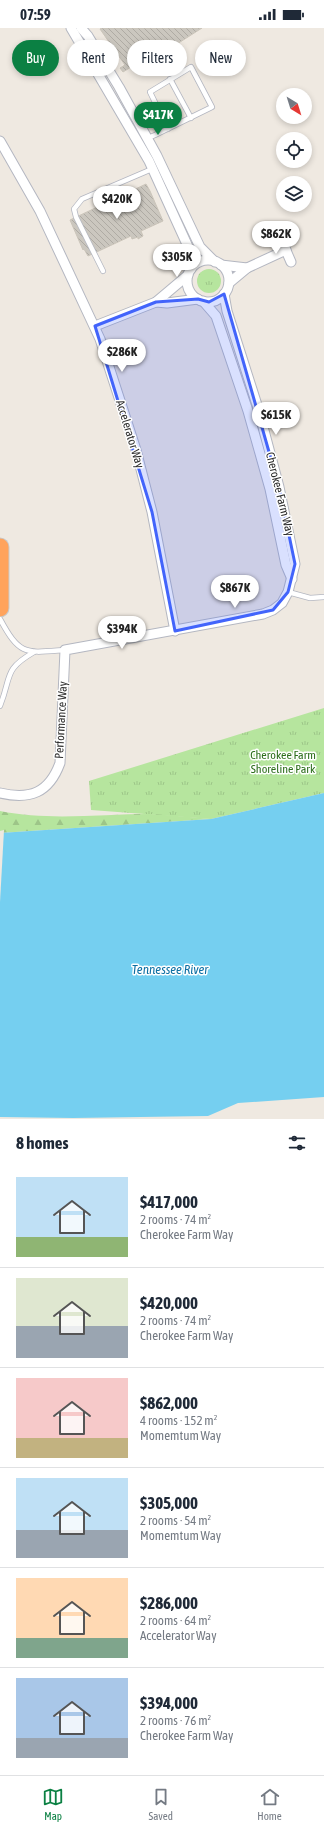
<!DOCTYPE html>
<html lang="en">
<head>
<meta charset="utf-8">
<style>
	:root { --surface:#fff; --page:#f6f6f7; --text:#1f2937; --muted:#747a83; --line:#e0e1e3; --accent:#0b8043 }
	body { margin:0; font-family:"Asap Condensed",sans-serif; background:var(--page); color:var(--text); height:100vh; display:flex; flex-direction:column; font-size:15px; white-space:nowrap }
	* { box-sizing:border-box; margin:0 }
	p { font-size:13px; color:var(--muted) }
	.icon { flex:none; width:22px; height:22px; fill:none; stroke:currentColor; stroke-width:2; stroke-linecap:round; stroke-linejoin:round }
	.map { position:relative; height:1091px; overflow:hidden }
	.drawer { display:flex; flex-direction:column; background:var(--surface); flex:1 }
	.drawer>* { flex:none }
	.banner { position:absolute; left:12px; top:12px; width:300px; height:36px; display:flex; gap:8px }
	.needle { width:26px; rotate:142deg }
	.controls { position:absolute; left:276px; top:60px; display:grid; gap:8px }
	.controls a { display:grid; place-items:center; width:36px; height:36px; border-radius:50%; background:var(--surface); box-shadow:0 2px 6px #0003; font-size:20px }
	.price { position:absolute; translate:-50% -34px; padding:0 9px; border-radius:14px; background:#fff; color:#222; font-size:13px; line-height:26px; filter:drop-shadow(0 1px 2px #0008) }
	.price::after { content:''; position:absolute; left:50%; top:24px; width:12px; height:9px; margin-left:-6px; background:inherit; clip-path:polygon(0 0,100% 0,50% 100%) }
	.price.active { background:var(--accent); color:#fff }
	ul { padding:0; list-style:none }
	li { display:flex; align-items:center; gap:12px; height:100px; padding:0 16px }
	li+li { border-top:1px solid var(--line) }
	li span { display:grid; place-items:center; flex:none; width:112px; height:80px; border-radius:0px; color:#555 }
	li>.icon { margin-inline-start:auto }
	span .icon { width:48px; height:48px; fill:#fffc; stroke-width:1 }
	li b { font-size:17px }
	h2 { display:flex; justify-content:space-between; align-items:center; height:48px; padding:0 16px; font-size:17px }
	.chip { padding:0 14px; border-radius:18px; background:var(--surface); box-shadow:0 2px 6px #0003; font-size:14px; line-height:36px }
	.chip.active { background:var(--accent); color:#fff }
	.status { display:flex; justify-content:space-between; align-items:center; height:28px; padding:0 20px; background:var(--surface); direction:ltr }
	.status svg { height:11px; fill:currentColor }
	.menu { display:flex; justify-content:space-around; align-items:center; height:56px; border-top:1px solid var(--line); background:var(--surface); font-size:11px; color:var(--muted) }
	.menu a { display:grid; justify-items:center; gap:2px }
	.menu .active { color:var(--accent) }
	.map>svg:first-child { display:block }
	.grass { fill:url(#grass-tufts) }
	.forest { fill:url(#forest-firs) }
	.water { fill:#75cff0 }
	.pier { fill:#efe9e1 }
	.building { fill:url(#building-back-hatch); stroke:#cbc5ba }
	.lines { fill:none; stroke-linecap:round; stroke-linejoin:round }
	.service-casing { stroke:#b4b7c1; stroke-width:6 }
	.minor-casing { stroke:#b4b7c1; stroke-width:11 }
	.motorway-casing { stroke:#c9c9c9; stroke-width:19 }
	.service { stroke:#fff; stroke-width:4.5 }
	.minor { stroke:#fff; stroke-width:9 }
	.motorway { stroke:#ffa35c; stroke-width:17 }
	.marked { fill:#4264fb; fill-opacity:0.2; stroke:#4264fb; stroke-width:3; stroke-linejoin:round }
	.labels { text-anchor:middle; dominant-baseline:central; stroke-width:3; stroke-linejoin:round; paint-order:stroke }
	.street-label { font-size:12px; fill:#2e2e2e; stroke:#fff }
	.park-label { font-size:12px; fill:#2c6e1b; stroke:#fff }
	.water-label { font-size:13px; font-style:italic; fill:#0d6fa3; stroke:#fff }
</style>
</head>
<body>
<div class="status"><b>07:59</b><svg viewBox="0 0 49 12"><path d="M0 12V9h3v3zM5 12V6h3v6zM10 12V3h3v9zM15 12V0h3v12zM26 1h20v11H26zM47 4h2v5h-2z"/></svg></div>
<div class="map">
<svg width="324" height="1091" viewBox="0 0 324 1091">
	<defs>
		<pattern id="grass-tufts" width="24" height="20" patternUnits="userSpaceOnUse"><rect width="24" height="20" fill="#b6e59e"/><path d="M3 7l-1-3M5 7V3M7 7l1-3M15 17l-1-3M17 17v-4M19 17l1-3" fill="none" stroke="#9dc588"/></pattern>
		<pattern id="forest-firs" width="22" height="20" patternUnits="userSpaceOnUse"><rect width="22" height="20" fill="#b6e59e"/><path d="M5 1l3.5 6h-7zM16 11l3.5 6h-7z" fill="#9dc588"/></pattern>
		<pattern id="building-back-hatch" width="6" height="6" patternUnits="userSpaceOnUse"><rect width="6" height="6" fill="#cbc7bf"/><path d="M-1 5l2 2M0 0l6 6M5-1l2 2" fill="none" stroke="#afaba4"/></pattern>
	</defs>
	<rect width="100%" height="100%" fill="#efe9e1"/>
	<g class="grass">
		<circle cx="209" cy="253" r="12"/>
		<path d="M324,680V765L211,791L91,782L89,753Z"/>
	</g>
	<path class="forest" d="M0,783C49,793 100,786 150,786C170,787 190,789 211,791L0,805Z"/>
	<path class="water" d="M324,765V1069L238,1075L208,1088L73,1090L0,1089V805L211,791Z"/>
	<path class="pier" d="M4,802L0,874V803Z"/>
	<g class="building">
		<path d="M102,0H202L155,30L152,26L123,44L120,40L125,37L100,1Z"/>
		<path d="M146,156L150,163L163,193L141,203L143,208L138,211V209L132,211L131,208L88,228L84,221L83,222L70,192Z"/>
	</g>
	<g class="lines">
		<defs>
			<g id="service">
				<path d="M170,51L191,90"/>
				<path d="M148,110L155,107L212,79L191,39L150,64L168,101"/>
				<path d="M103,243L76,189L74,181L82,171L152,141"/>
				<path d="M288,564L310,570L324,569"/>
				<path d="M0,591C20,628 25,625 65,622"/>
				<path d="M0,678C12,648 3,642 34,624"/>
			</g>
			<g id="minor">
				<path d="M71,0L149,133L190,223L191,241"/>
				<path d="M81,0L88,8L119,59L157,128L200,219L215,234"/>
				<path d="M0,113L40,183L100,311L136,422L152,484L175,603"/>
				<path d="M281,211L291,234"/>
				<circle cx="208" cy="253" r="21"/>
				<path d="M221,237L247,240"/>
				<path d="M229,255L247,240L286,222"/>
				<path d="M203,273L216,288L248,383L270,461L286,537L292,551"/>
				<path d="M156,274L167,275L198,271"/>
				<path d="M95,298L156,274L188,247"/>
				<path d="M0,765C30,772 49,765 60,735L65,622L263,586L273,582L282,575L288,564L295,536L279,459L258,380L227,283L224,266"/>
			</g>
			<path id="motorway" d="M0,519V580"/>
		</defs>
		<use href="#service" class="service-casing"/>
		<use href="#minor" class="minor-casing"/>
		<use href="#motorway" class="motorway-casing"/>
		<use href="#service" class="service"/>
		<use href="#minor" class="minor"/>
		<use href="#motorway" class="motorway"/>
	</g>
	<path class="marked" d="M224,266L279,459L295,536L288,564L273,582L175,603L152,484L95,298L156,274L198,271L209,274Z"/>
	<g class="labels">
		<g class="street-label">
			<text transform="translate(130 406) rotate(73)">Accelerator Way</text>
			<text transform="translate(280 466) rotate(76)">Cherokee Farm Way</text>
			<text transform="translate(61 692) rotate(-87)">Performance Way</text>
		</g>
		<g class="park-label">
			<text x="283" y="727">Cherokee Farm<tspan x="283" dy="14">Shoreline Park</tspan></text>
		</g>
		<g class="water-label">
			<text x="170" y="941">Tennessee River</text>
		</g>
	</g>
</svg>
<div class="controls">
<a><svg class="needle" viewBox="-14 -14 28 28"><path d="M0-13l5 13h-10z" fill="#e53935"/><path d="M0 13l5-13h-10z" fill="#747a83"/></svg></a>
<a><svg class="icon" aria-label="locate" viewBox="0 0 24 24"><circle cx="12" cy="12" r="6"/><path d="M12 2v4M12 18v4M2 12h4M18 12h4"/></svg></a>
<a><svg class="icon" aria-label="layers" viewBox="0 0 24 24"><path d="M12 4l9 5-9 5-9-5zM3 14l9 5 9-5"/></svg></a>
</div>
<b class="price active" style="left:158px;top:108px">$417K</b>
<b class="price" style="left:117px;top:192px">$420K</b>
<b class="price" style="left:276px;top:227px">$862K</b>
<b class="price" style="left:177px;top:250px">$305K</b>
<b class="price" style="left:122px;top:345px">$286K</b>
<b class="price" style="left:276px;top:408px">$615K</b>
<b class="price" style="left:235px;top:581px">$867K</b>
<b class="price" style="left:122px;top:622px">$394K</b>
<div class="banner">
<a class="chip active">Buy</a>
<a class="chip">Rent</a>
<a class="chip">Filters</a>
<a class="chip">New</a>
</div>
</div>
<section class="drawer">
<h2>8 homes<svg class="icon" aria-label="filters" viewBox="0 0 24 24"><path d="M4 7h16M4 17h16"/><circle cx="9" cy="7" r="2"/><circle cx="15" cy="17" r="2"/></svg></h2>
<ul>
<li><span style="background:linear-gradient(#bfe0f5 75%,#8fb573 0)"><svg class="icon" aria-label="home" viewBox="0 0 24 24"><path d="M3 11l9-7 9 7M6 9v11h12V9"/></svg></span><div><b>$417,000</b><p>2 rooms · 74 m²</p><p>Cherokee Farm Way</p></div></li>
<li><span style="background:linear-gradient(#dfe7d0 60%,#9aa5b1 0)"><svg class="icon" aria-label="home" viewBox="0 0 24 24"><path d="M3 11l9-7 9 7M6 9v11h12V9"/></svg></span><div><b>$420,000</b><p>2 rooms · 74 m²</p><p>Cherokee Farm Way</p></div></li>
<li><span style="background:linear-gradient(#f6c9c9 75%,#c2b280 0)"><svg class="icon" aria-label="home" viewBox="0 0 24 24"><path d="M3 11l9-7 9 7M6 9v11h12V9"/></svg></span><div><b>$862,000</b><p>4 rooms · 152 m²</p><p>Momemtum Way</p></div></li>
<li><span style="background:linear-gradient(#bfe0f5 65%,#9aa5b1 0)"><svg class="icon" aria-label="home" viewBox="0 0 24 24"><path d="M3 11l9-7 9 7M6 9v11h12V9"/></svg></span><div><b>$305,000</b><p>2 rooms · 54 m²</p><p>Momemtum Way</p></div></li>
<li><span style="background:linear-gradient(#ffd9b3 75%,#7fa58c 0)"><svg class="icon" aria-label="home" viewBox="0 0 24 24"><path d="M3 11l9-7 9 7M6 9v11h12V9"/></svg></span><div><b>$286,000</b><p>2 rooms · 64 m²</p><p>Accelerator Way</p></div></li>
<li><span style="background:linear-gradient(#a9c7e8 75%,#9aa5b1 0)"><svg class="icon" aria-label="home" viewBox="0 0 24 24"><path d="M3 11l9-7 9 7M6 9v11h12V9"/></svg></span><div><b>$394,000</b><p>2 rooms · 76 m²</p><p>Cherokee Farm Way</p></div></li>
</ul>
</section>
<nav class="menu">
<a class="active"><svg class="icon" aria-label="map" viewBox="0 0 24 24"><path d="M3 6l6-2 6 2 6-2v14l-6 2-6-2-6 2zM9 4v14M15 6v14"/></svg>Map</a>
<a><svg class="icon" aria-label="saved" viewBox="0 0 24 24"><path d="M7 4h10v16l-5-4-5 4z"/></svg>Saved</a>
<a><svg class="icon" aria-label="home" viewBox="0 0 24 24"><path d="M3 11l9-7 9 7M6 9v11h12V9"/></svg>Home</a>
</nav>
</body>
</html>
